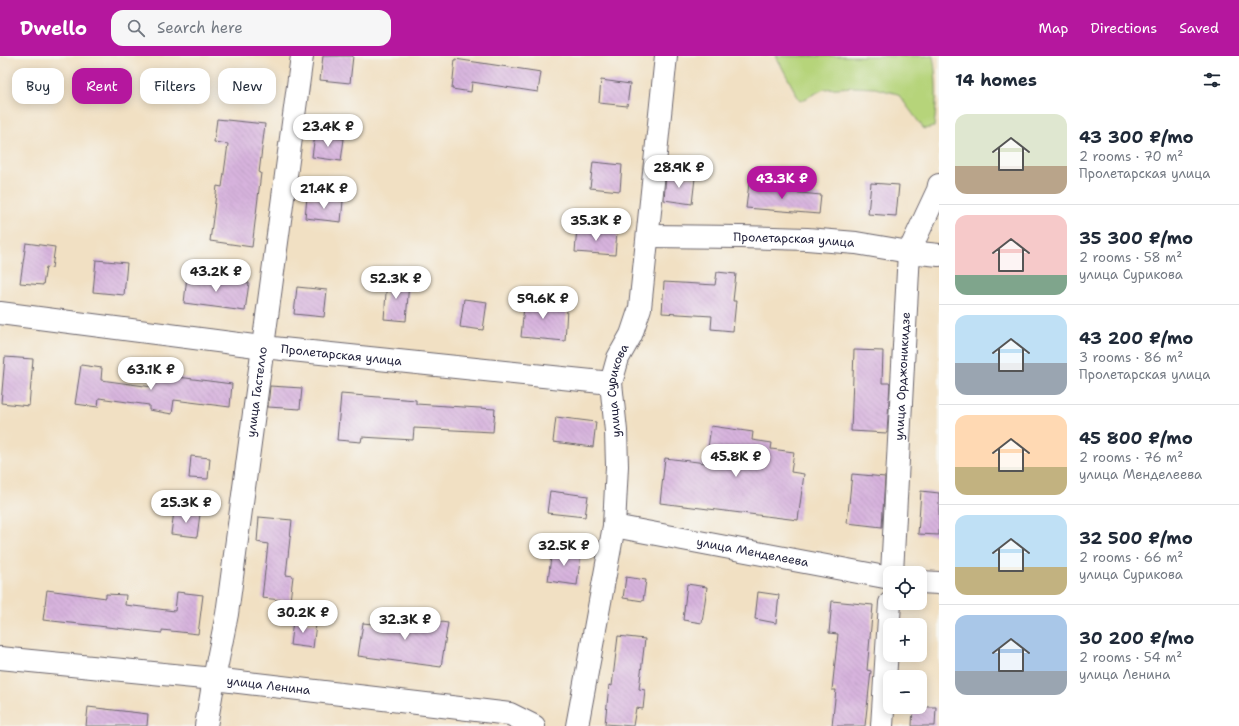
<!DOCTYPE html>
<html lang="en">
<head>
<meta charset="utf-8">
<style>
	:root { --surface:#fff; --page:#f6f6f7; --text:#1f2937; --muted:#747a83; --line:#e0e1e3; --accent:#b5179e }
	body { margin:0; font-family:"Shantell Sans",sans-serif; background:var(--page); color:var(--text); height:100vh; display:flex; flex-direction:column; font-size:15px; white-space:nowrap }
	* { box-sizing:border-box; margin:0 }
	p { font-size:13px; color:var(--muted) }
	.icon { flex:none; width:22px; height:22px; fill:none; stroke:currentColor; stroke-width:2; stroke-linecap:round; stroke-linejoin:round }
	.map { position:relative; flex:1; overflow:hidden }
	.sheet { display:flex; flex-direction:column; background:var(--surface); width:300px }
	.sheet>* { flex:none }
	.top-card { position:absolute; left:12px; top:12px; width:380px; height:36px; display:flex; gap:8px }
	.tools { position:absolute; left:883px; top:510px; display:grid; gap:8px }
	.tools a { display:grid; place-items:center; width:44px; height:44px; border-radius:8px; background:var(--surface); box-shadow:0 2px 10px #0003; font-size:20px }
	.price { position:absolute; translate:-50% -34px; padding:0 9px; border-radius:14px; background:#fff; color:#222; font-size:13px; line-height:26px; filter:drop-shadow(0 1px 2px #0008) }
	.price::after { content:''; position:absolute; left:50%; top:24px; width:12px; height:9px; margin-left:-6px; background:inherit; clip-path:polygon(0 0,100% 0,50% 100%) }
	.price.selected { background:var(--accent); color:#fff }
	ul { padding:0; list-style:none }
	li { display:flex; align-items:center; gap:12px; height:100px; padding:0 16px }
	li+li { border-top:1px solid var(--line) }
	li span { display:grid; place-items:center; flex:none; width:112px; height:80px; border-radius:12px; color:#555 }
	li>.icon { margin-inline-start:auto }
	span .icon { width:48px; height:48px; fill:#fffc; stroke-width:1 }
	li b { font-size:17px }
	h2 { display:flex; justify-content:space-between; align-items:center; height:48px; padding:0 16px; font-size:17px }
	.pill { padding:0 14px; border-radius:12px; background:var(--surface); box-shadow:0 2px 10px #0003; font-size:14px; line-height:36px }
	.pill.selected { background:var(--accent); color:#fff }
	header { display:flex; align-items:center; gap:24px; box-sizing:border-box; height:56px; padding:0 20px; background:var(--accent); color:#fff }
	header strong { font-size:19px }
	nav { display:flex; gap:22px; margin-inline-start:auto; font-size:14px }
	.search { width:280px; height:36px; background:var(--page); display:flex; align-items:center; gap:10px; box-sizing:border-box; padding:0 14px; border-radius:12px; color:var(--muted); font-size:15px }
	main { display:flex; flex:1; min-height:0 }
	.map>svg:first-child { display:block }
	.park { fill:#b6d47a; stroke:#6c7b5a }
	.building { fill:url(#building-back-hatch) }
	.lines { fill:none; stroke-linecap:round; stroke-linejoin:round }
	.minor-casing { stroke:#6a646b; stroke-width:24 }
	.minor { stroke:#fff; stroke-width:22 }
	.labels { text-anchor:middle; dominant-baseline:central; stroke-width:3; stroke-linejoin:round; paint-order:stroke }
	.street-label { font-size:12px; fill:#22223b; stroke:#f6f6f2 }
</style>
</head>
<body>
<header>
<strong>Dwello</strong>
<div class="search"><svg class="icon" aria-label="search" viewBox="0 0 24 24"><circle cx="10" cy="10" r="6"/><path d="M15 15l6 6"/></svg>Search here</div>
<nav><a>Map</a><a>Directions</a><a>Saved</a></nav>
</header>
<main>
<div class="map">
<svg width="939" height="670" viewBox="0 0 939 670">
	<defs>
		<pattern id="building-back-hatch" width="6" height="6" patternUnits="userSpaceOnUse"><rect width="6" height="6" fill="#d7b3dd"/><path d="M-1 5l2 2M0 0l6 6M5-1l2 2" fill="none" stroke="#b89abf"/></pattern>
	</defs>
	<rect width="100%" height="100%" fill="#f6f6f2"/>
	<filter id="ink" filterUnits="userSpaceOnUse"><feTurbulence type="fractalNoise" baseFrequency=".025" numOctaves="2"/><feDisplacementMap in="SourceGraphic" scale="8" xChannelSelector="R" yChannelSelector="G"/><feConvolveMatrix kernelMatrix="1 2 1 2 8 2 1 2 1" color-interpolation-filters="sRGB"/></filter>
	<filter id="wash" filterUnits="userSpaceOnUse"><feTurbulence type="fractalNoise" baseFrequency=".012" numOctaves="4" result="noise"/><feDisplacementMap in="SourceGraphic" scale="16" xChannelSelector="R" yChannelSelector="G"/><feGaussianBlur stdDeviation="0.9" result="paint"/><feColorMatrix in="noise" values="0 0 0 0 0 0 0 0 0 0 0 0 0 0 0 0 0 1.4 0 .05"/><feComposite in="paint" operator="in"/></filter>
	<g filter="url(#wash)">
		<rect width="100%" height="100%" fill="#f1e0c3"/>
		<path class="park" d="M776,0H933C937,23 937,47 934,71L924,73L898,38L875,32L853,31L824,33L800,45Z"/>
		<g id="blocks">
			<g class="building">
				<path d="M323,0H353L350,27L320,24Z"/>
				<path d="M455,3L541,16L538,36L472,26L471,36L452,33Z"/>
				<path d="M601,24L630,28L627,50L599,47Z"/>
				<path d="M217,63L265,68L259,117H261L252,191L210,185L217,130L222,131L228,88L214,86Z"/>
				<path d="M315,79L344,83L341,105L312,101Z"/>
				<path d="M593,106L622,109L620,135L590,132Z"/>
				<path d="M666,118L695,122L692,148L664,144Z"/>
				<path d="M749,127L769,129V134L821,139L819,158L746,152Z"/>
				<path d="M871,127L899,129L896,160L868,158Z"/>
				<path d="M307,141L343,145L341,166L305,162Z"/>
				<path d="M577,172L617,176L615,199L575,196Z"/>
				<path d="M26,187L55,191L52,212L46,211L43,229L20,227Z"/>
				<path d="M96,204L127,207L124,239L93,236Z"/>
				<path d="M717,216L736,218L733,245H736L733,275L711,273L712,260L662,257L664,226L715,229Z"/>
				<path d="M187,220L249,227L245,255L184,247Z"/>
				<path d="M387,224L409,226L406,265L384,263Z"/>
				<path d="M297,231L327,234L324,261L294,258Z"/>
				<path d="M525,240L551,242L550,252L567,253L565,285L521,281Z"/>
				<path d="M464,243L487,246L483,274L460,271Z"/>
				<path d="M854,294L883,295L882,327H890L887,377L851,375Z"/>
				<path d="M5,301L33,303L29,350L1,347Z"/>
				<path d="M81,309L102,312L101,324L152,331L154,315L178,319V321L232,328L230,351L174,344L172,358L149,354V349L99,342L98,351L75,348Z"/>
				<path d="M270,330L302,332L300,353L268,351Z"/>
				<path d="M341,338L416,344V348L495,353L493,376L414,372L413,384L362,381L361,386L337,384Z"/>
				<path d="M556,361L596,366L593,391L553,386Z"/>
				<path d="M711,370L753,376L752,384L772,387L771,393L794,396L791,416L804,418L798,464L660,447L665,402L706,407Z"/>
				<path d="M191,400L210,402L208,423L189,422Z"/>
				<path d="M852,418L885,421L882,471L847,467Z"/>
				<path d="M550,435L588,440L585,461L547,457Z"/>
				<path d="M921,435L939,437V479L918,478Z"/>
				<path d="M174,455L200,458L197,481L171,478Z"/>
				<path d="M259,461L292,464L286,519L293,520L290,545L262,542L268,488L257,486Z"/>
				<path d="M552,493L581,497L577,529L548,525Z"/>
				<path d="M626,521L646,524L643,545L623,542Z"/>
				<path d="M687,528L707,531L702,567L683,564Z"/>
				<path d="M47,534L106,542V538L126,539L125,549L175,555L177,536L203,539L198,578L162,574V577L43,564Z"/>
				<path d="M758,536L779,539L776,567L755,563Z"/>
				<path d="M832,545L873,549L867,614L871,615L865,670H832L836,634H832L838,578L829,577Z"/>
				<path d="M384,558L448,567L441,611L358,600L363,567L382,569Z"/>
				<path d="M293,565L316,568L313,592L290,589Z"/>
				<path d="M618,580L645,583L639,633L645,634L643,653L636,652L633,670L605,668L609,629L612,630Z"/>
				<path d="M88,651L148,658L147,670H86Z"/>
				<path d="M913,651H936L935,670H912Z"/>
			</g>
		</g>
	</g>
	<g filter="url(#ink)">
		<use href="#blocks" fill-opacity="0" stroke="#6a646b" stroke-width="1"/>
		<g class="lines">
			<defs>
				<g id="minor">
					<path id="s1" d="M648,180L740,181L807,183L856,187L909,196L939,199"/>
					<path id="s2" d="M0,257L263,291L611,327"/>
					<path id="s3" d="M614,470L890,522"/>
					<path id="s4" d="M892,517L909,196L938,134L939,129"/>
					<path d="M920,526L939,527"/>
					<path id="s5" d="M0,602L214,623L510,658L534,670"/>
					<path id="s6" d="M206,670L214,623L227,558L302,0"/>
					<path id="s7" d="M577,670L614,470L617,410L616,375L611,327L618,302L631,279L640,252L666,0"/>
					<path d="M882,670L890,547"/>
				</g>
			</defs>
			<use href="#minor" class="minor-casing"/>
			<use href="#minor" class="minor"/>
		</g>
	</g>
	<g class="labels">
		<g class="street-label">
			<text stroke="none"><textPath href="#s1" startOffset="146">Пролетарская улица</textPath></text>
			<text stroke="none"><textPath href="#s2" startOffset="344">Пролетарская улица</textPath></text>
			<text stroke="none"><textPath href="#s4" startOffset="197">улица Орджоникидзе</textPath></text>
			<text stroke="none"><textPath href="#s7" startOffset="340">улица Сурикова</textPath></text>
			<text stroke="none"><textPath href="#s6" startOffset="338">улица Гастелло</textPath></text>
			<text stroke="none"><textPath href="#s3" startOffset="141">улица Менделеева</textPath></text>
			<text stroke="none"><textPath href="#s5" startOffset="270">улица Ленина</textPath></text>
		</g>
	</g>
</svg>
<div class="tools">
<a><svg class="icon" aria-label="locate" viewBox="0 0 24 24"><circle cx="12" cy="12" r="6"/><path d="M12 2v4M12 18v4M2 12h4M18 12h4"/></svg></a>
<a>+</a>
<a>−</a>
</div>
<b class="price" style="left:328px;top:92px">23.4K ₽</b>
<b class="price" style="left:679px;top:133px">28.9K ₽</b>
<b class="price selected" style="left:782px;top:144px">43.3K ₽</b>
<b class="price" style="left:324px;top:154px">21.4K ₽</b>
<b class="price" style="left:596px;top:186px">35.3K ₽</b>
<b class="price" style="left:216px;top:237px">43.2K ₽</b>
<b class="price" style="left:396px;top:244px">52.3K ₽</b>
<b class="price" style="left:543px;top:264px">59.6K ₽</b>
<b class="price" style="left:151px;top:335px">63.1K ₽</b>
<b class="price" style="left:736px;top:422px">45.8K ₽</b>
<b class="price" style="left:186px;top:468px">25.3K ₽</b>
<b class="price" style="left:564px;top:511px">32.5K ₽</b>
<b class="price" style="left:303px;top:578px">30.2K ₽</b>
<b class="price" style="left:405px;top:585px">32.3K ₽</b>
<div class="top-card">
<a class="pill">Buy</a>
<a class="pill selected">Rent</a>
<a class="pill">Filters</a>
<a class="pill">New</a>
</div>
</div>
<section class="sheet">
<h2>14 homes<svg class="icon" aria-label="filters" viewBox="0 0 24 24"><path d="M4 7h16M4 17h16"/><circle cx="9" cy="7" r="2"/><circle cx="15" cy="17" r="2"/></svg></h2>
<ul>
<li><span style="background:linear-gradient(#dfe7d0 65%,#b9a48a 0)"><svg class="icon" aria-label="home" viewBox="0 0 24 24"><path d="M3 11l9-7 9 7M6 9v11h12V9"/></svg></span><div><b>43 300 ₽/mo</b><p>2 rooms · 70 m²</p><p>Пролетарская улица</p></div></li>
<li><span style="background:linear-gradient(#f6c9c9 75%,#7fa58c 0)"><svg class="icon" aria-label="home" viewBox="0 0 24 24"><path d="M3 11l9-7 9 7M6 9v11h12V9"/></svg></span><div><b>35 300 ₽/mo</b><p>2 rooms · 58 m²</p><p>улица Сурикова</p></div></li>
<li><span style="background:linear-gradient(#bfe0f5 60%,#9aa5b1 0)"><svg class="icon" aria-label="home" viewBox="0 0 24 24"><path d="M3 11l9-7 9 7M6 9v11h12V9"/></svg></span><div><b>43 200 ₽/mo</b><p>3 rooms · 86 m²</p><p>Пролетарская улица</p></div></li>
<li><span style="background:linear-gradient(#ffd9b3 65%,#c2b280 0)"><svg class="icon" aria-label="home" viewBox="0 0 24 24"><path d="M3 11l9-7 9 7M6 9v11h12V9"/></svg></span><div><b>45 800 ₽/mo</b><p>2 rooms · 76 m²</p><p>улица Менделеева</p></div></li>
<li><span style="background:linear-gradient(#bfe0f5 65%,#c2b280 0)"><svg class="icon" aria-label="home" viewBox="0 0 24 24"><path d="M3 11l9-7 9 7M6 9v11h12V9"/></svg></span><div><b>32 500 ₽/mo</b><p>2 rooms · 66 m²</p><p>улица Сурикова</p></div></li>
<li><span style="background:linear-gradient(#a9c7e8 70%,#9aa5b1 0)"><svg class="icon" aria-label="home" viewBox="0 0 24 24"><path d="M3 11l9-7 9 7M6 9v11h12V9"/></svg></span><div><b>30 200 ₽/mo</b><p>2 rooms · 54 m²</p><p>улица Ленина</p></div></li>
</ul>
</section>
</main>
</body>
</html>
